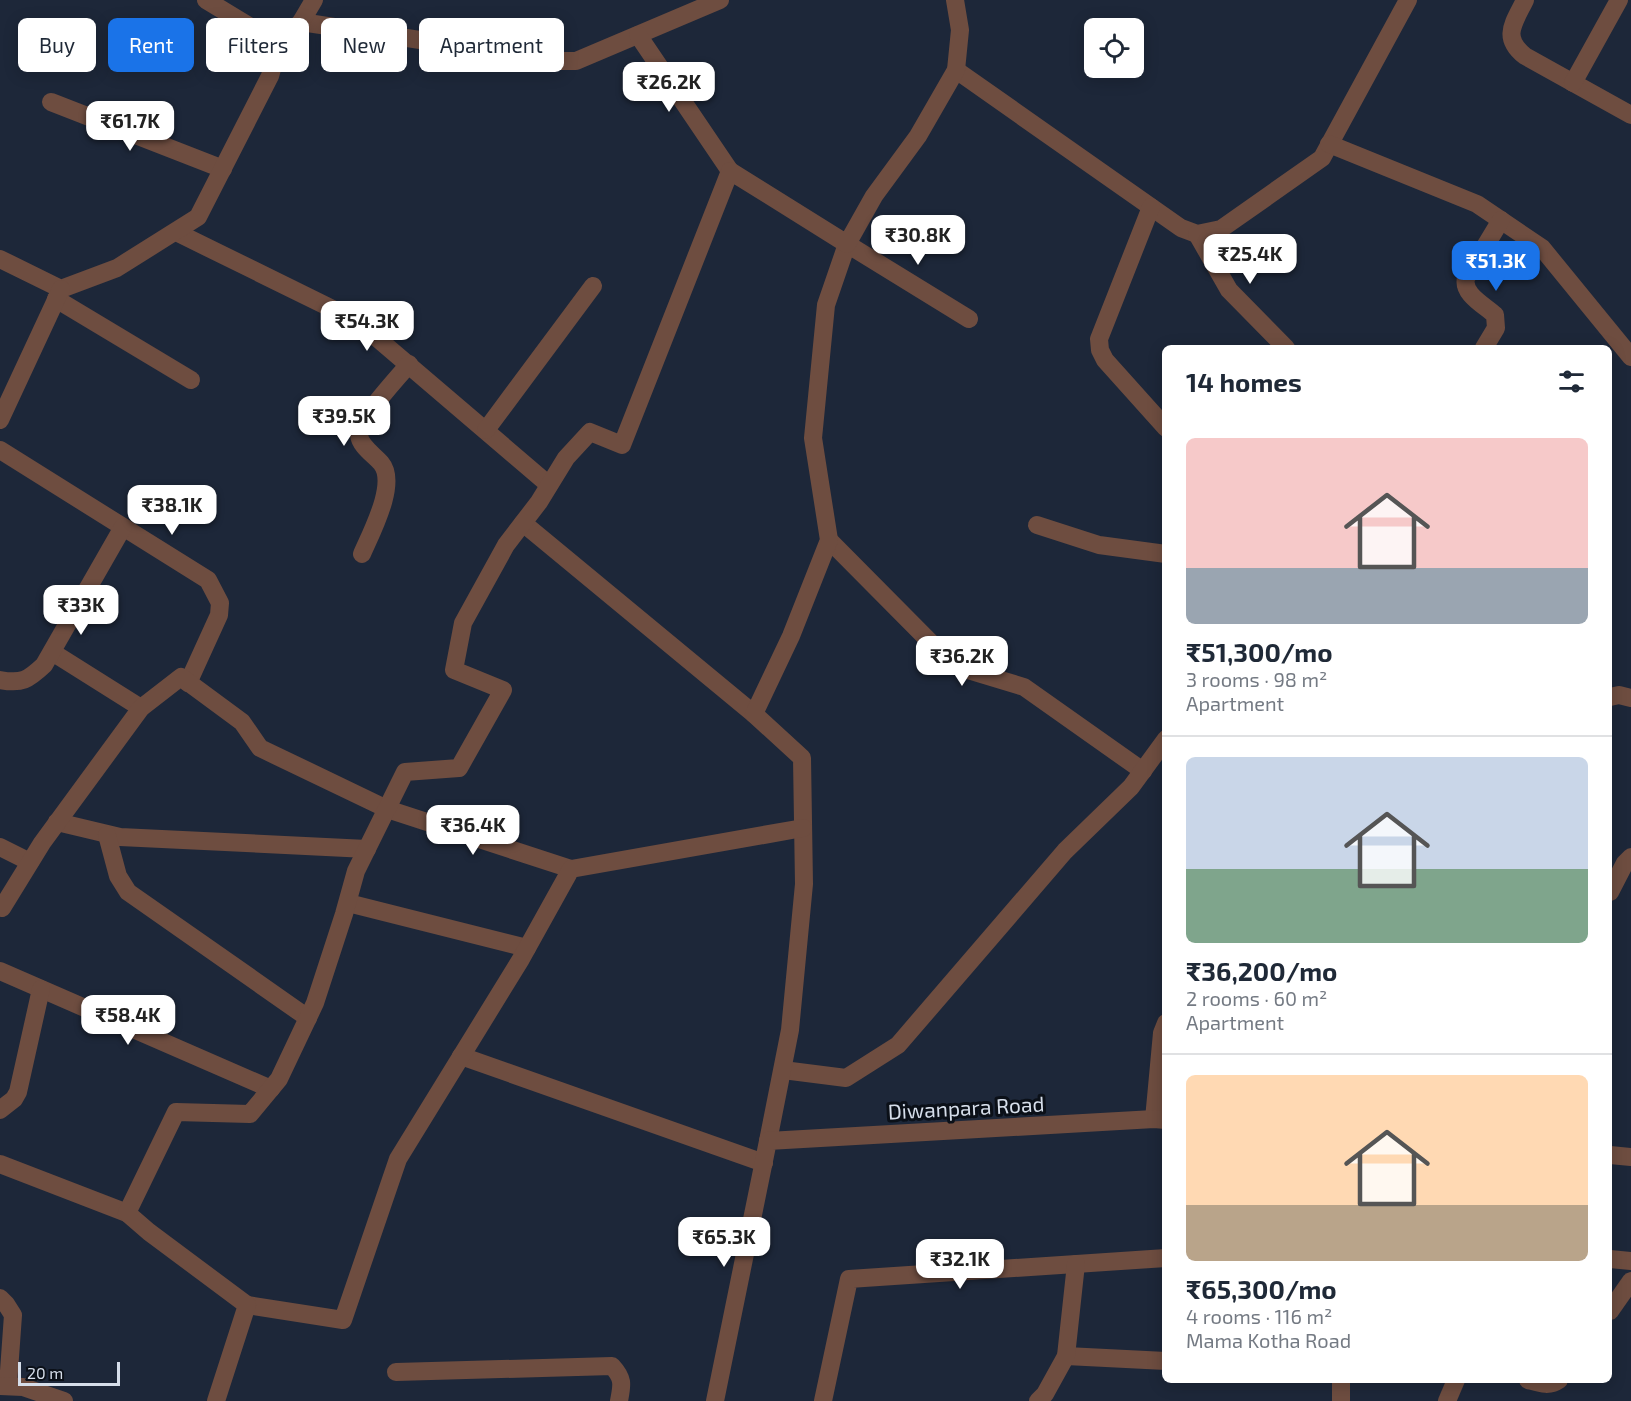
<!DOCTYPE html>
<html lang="en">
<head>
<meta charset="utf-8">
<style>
	:root { --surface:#fff; --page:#f6f6f7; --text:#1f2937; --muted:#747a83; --line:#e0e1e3; --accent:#1a73e8 }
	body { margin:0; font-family:"Exo 2",sans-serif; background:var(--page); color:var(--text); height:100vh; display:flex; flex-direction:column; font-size:22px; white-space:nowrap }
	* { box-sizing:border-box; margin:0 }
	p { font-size:20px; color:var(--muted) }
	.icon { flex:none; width:33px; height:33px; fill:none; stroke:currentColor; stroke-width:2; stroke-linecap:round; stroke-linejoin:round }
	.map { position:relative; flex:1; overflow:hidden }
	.panel { position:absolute; left:1162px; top:345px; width:450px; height:1038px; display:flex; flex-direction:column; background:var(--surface); border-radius:9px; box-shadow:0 3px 15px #0003 }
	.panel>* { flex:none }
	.guide { position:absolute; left:18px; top:18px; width:570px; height:54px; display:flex; gap:12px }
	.fabs { position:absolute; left:1084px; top:18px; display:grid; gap:12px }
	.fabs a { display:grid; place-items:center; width:60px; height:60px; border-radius:9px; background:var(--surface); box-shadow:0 3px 15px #0003; font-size:30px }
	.scale { position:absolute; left:18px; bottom:15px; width:102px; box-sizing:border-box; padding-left:6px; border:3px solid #d6deea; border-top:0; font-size:16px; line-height:21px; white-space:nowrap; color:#d6deea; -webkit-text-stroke:4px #0b1018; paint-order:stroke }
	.price { position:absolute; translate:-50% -51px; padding:0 14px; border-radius:12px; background:#fff; color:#222; font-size:20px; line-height:39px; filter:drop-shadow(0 2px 3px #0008) }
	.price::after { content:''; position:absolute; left:50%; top:36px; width:18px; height:14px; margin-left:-9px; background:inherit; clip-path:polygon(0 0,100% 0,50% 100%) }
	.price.current { background:var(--accent); color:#fff }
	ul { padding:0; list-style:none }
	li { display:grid; align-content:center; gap:12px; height:318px; padding:0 24px }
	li+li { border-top:2px solid var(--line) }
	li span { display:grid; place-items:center; height:186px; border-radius:9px; color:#555 }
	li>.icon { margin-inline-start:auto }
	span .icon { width:108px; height:108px; fill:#fffc; stroke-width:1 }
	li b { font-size:26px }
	h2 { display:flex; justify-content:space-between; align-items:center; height:72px; padding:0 24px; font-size:26px }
	.tag { padding:0 21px; border-radius:9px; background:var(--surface); box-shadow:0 3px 15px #0003; font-size:21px; line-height:54px }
	.tag.current { background:var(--accent); color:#fff }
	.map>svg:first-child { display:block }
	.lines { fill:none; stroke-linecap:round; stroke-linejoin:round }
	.minor { stroke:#6e4d40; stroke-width:18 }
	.tertiary { stroke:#6e4d40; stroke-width:18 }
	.labels { text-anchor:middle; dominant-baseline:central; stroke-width:6; stroke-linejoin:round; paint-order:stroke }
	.street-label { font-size:21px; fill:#d6deea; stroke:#0b1018 }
</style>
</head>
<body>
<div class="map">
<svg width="1631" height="1401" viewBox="0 0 1631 1401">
	<rect width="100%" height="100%" fill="#1d2739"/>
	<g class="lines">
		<g class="minor">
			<path d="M206,0L279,44"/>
			<path d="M1525,0C1514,23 1501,37 1525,56L1631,115"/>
			<path d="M301,22L559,61H576L720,0"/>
			<path d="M638,35L730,171"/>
			<path d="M956,70L1181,228L1197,234L1221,229L1322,158L1408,0"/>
			<path d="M1573,83L1619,0"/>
			<path d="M51,102L223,169"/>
			<path d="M1329,144L1477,204L1542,248L1631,357"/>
			<path d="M1151,207L1099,339L1100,350L1105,360L1166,428"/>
			<path d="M176,232L357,321L549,485"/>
			<path d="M1197,234L1229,290L1286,348"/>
			<path d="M0,259L61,289L117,268L198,217L270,76L279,44L301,22L314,0"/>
			<path d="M56,299L191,380"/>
			<path d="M1484,348L1496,328L1495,315C1484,305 1462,294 1466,278L1501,220"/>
			<path d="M0,420L61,289"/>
			<path d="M486,430L593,286"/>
			<path d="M0,450L208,580L220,603L219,615L188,683"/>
			<path d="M523,523L754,714"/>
			<path d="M1037,525L1099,545L1166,554"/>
			<path d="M829,540L947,659L961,668L1024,687L1143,771"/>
			<path d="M362,554C371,533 398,483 381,463C374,455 360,446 359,435C358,419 398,378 409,364"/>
			<path d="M52,652L141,708"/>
			<path d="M0,680C22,684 28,680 44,665L123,527"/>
			<path d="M1610,697L1619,695L1631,698"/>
			<path d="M57,822L120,837L367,849"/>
			<path d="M107,835L118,876L128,892L308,1018"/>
			<path d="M0,847L30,862"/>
			<path d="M1610,892L1625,863L1631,857"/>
			<path d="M348,903L527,948"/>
			<path d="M0,907L2,908L42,843L141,708L181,677L242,722L260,748L387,809L571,869"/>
			<path d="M0,971L271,1089"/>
			<path d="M461,1056L764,1163"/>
			<path d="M783,1070L846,1078L898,1045L1065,851L1131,787L1166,739"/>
			<path d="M0,1110L14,1099L18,1092L41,989"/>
			<path d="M1154,1119L1162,1033L1166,1023"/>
			<path d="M768,1141L790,1030L804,884L802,758L754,714L791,636L829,540L813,438L826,305L847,244L969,319"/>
			<path d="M0,1164L127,1213"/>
			<path d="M1610,1259L1631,1261"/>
			<path d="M0,1298L6,1304L13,1315L8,1385"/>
			<path d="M247,1305L343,1320L398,1159L521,959L571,869L803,828"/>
			<path d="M1610,1311L1631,1281"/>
			<path d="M1066,1356L1166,1361"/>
			<path d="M396,1372L612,1366C624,1379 622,1385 619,1401"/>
			<path d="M1528,1380C1539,1383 1549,1387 1559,1380"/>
			<path d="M0,1386L23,1387L64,1401"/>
			<path d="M216,1401L247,1305L149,1232L127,1213L176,1112L250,1114L279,1079L315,1003L344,914L356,871L405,772L459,768L503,690L454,670L463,623L506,545L539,502L566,458L590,432L622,445L730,171L847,244L874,196L918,136L956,70L960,30L955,0"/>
			<path d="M823,1401L849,1279L1166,1258"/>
			<path d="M1038,1401L1045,1394L1066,1356L1076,1264"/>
			<path d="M1341,1401V1380"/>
			<path d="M1447,1401L1456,1380"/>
		</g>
		<g class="tertiary">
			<path d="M1610,1155L1631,1157"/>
			<path d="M715,1401L768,1141L1154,1119L1166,1120"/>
		</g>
	</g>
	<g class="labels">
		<g class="street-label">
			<text transform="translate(966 1107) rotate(-3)">Diwanpara Road</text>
		</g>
	</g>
</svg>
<div class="fabs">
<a><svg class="icon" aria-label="locate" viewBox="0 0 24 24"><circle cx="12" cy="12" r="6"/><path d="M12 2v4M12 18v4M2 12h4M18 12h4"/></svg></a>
</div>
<div class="scale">20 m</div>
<b class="price" style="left:669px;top:113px">₹26.2K</b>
<b class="price" style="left:130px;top:152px">₹61.7K</b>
<b class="price" style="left:918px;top:266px">₹30.8K</b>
<b class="price" style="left:1250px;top:285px">₹25.4K</b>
<b class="price current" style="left:1496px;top:292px">₹51.3K</b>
<b class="price" style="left:367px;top:352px">₹54.3K</b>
<b class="price" style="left:344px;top:447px">₹39.5K</b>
<b class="price" style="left:172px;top:536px">₹38.1K</b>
<b class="price" style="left:81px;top:636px">₹33K</b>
<b class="price" style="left:962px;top:687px">₹36.2K</b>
<b class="price" style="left:473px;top:856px">₹36.4K</b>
<b class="price" style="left:128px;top:1046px">₹58.4K</b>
<b class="price" style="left:724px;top:1268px">₹65.3K</b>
<b class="price" style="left:960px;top:1290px">₹32.1K</b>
<div class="guide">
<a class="tag">Buy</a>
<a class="tag current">Rent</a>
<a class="tag">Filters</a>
<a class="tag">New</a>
<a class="tag">Apartment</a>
</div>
<section class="panel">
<h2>14 homes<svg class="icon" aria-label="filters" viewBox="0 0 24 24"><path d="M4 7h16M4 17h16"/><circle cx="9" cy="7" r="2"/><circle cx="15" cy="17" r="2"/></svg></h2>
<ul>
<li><span style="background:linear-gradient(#f6c9c9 70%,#9aa5b1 0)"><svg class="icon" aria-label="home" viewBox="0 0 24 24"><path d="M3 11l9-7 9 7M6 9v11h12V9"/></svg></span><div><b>₹51,300/mo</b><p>3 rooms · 98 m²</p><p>Apartment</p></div></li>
<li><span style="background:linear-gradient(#c9d6e8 60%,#7fa58c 0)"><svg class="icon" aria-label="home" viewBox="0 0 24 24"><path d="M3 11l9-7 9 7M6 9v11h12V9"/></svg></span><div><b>₹36,200/mo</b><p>2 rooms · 60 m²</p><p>Apartment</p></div></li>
<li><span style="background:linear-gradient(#ffd9b3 70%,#b9a48a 0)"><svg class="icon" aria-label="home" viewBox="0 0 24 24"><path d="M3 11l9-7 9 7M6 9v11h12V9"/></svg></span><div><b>₹65,300/mo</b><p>4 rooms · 116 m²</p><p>Mama Kotha Road</p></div></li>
</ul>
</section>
</div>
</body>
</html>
